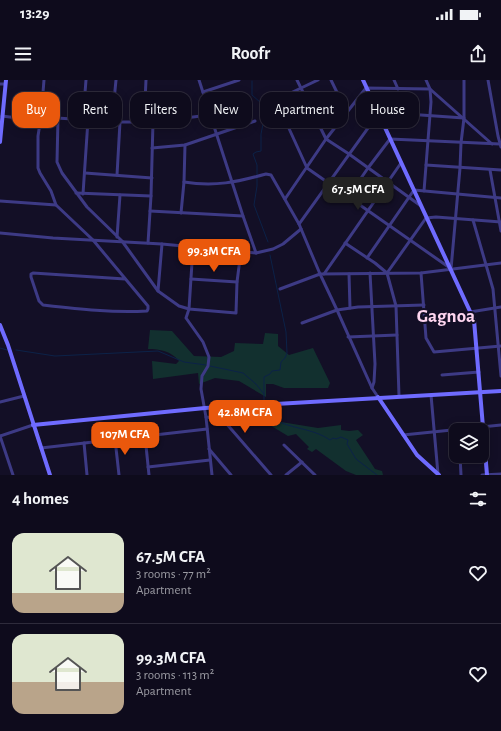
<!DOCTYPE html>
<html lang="en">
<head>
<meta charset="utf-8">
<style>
	:root { --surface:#0e0b1c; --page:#1c1929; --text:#f1f3f6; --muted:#9b9ba3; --line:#2e2b3b; --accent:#ea580c }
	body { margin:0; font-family:"Alegreya Sans",sans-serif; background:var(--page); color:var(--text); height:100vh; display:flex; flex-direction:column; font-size:15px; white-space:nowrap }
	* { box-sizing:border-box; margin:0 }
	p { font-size:13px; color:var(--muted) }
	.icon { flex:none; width:22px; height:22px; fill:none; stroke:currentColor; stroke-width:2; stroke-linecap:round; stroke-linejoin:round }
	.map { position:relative; height:395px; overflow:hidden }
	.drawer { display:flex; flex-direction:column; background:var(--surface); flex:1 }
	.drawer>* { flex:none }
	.guide { position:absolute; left:12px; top:12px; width:477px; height:36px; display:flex; gap:8px }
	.fabs { position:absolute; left:449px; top:343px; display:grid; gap:8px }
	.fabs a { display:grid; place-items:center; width:40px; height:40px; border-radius:8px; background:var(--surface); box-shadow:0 2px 10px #0003,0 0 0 1px var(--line); font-size:20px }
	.price { position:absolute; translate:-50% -34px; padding:0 9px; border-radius:8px; background:var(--accent); color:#fff; font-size:13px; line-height:26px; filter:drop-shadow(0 1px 2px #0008) }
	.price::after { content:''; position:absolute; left:50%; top:24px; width:12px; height:9px; margin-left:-6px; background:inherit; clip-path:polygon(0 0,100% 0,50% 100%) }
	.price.selected { background:#222; color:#fff }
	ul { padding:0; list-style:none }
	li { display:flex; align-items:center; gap:12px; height:100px; padding:0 12px }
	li+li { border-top:1px solid var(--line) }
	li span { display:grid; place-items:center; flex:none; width:112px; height:80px; border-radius:12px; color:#555 }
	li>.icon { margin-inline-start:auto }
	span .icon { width:48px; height:48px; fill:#fffc; stroke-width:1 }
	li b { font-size:17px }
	h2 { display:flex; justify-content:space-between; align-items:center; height:48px; padding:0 12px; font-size:17px }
	.pill { padding:0 14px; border-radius:12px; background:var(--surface); box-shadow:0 2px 10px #0003,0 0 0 1px var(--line); font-size:14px; line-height:36px }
	.pill.selected { background:var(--accent); color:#fff }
	.status { display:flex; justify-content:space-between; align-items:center; height:28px; padding:0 20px; background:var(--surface); direction:ltr }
	.status svg { height:11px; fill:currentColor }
	header { display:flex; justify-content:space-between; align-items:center; height:52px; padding:0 12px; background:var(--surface); font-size:18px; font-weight:600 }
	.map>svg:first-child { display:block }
	.green { fill:#12302f }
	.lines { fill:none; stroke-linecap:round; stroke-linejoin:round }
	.stream { stroke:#0c2248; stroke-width:1 }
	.street { stroke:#3d3a85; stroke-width:3 }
	.secondary { stroke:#6f6bff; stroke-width:4 }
	.labels { text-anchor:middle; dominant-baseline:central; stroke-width:4; stroke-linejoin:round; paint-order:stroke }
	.town-label { font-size:19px; font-weight:bold; fill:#ffd6f0; stroke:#130f26 }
</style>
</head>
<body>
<div class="status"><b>13:29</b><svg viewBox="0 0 49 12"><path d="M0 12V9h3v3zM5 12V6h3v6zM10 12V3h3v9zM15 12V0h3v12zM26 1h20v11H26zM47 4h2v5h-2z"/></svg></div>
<header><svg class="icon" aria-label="menu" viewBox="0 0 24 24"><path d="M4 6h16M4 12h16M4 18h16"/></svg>Roofr<svg class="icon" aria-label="share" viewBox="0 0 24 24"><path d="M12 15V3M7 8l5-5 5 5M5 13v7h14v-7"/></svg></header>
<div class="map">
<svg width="501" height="395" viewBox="0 0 501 395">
	<rect width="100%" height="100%" fill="#130f26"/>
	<g class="green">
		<path d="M150,250L172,251L194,276L221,277L234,271L235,263L263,264L265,253L278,254V266L289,275L313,268L330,303L328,308H284L273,304H266V317L239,301L215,298L199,304L198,293L153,299L152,281L176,284L179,281C171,271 160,269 148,269Z"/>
		<path d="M270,326L280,335L281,342L318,348L341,345V350L349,351L358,350L363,355L356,360L375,389L382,391L383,395H356L346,391L316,369L312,372L307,369L309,367L296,354L288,356L263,341L254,332Z"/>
	</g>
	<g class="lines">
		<g class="stream">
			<path d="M252,1V15L261,23L264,39L261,54V71L256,72L253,74L257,85V106L254,125L268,162"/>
			<path d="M0,268L7,270"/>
			<path d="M16,270L55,276L158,271L184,282L206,285"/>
			<path d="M210,286L243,293L256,304L264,314"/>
			<path d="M264,321V297L270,294L272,291L280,290L281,282L285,278L287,273L286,252L270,175"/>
			<path d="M265,329L268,336C273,337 276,341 282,343C297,349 316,350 330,360L333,358L336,359L341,357L348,360L347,364L356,379L377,395"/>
		</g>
		<g class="street">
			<path d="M44,0L41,37L38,56V88L40,93L51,111L56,125L93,160L148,226V229L147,231C112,233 78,229 43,225L39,221L31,197V194L33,193L125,199"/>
			<path d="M199,0L243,136L256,173"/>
			<path d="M297,0L326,59L349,74L421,126"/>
			<path d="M318,0L276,20L307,88L450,188"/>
			<path d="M331,0L347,33"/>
			<path d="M394,0L398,9"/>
			<path d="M488,0L498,56L501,67"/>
			<path d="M0,4H5"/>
			<path d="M203,12L239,0"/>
			<path d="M378,32L464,38"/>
			<path d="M2,36L33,40H36L41,37L120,42H153L209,35"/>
			<path d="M58,38L57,82L62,93L87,127L122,161L158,211L179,226L189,229L236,233L237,202L241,171"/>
			<path d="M83,39L86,0"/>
			<path d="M112,41L116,0"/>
			<path d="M144,42L146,0"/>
			<path d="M152,68L185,65L255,41"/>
			<path d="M426,85L501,90"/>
			<path d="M490,90L501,151"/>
			<path d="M85,93L152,98"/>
			<path d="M117,95L120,42"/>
			<path d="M184,102C215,107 237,102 266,94L271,95L299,144L320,194L337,230L372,308L378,317"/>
			<path d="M424,111L431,22L430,9L426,0"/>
			<path d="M76,113L151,116"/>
			<path d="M83,114L88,40"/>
			<path d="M348,117L368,88L390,59L500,64"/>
			<path d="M285,119L326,59L366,8L430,9L492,64"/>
			<path d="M0,121L56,125"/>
			<path d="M150,131L243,136"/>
			<path d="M181,133L184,102L185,65"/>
			<path d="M473,140L493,209L501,296"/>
			<path d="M299,144L378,34"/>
			<path d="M0,153L53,158L162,164L256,173L273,169L283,164L301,149"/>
			<path d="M117,157L120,115"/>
			<path d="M148,163L151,116L153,42"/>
			<path d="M345,163L375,183L387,193L396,226L399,316"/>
			<path d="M193,167L189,229L186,238L203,262L209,277L208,286L202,296L201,309L206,337L212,395"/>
			<path d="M367,178L414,110L501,118"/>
			<path d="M451,189L460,88L461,63L464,38V0"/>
			<path d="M370,193L375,284L374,302L372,308"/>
			<path d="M387,193L426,138L436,137L501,142"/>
			<path d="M421,193L426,258L434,272L501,266"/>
			<path d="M324,194L401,83"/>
			<path d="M349,194L350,228"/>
			<path d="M191,199L237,202"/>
			<path d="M280,209L320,194L421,193L501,183"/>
			<path d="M158,211L162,164"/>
			<path d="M470,232L501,227"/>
			<path d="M302,243L337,230L358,227L424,225"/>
			<path d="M348,257L397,255"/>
			<path d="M442,295L479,292"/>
			<path d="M431,315L438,394"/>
			<path d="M0,322L24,316"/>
			<path d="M206,337L219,339L225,342L271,395"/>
			<path d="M403,355L501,345"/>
			<path d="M0,356L13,395"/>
			<path d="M0,356L33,345"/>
			<path d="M145,356L149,395"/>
			<path d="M115,359L119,395"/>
			<path d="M84,363L87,395"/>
			<path d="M284,365L315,395"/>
			<path d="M41,368L207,349"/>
			<path d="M209,369L231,395"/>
			<path d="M460,376L461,395"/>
			<path d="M148,387L210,380"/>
			<path d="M286,395L302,382"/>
			<path d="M482,395L501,394"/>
		</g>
		<g class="secondary">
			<path d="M363,0L474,240L487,395"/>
			<path d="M0,62L6,0"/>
			<path d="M0,245L8,265L50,395"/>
			<path d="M378,317L417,375L439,395"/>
			<path d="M33,345L205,328L501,311"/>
		</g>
	</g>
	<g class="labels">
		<g class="town-label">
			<text x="446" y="236">Gagnoa</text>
		</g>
	</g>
</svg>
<div class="fabs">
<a><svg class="icon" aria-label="layers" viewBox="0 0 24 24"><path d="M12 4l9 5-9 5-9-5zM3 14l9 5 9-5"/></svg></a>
</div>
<b class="price selected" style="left:358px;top:131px">67.5M CFA</b>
<b class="price" style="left:214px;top:193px">99.3M CFA</b>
<b class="price" style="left:245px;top:354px">42.8M CFA</b>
<b class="price" style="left:125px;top:376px">107M CFA</b>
<div class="guide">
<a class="pill selected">Buy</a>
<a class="pill">Rent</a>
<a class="pill">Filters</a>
<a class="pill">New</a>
<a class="pill">Apartment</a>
<a class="pill">House</a>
</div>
</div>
<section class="drawer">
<h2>4 homes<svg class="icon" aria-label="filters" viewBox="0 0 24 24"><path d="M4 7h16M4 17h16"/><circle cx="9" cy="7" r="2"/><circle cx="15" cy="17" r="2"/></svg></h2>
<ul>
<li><span style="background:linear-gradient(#dfe7d0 75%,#b9a48a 0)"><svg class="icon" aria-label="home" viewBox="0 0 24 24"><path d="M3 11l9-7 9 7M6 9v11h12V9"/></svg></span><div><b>67.5M CFA</b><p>3 rooms · 77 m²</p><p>Apartment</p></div><svg class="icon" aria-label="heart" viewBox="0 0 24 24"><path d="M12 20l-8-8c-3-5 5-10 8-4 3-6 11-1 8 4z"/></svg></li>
<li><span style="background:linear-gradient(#dfe7d0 60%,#b9a48a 0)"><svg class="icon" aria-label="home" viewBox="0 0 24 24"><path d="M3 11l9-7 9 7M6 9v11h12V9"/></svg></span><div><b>99.3M CFA</b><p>3 rooms · 113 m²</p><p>Apartment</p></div><svg class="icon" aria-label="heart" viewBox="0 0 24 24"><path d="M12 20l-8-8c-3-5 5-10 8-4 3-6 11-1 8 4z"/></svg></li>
</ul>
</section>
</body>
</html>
